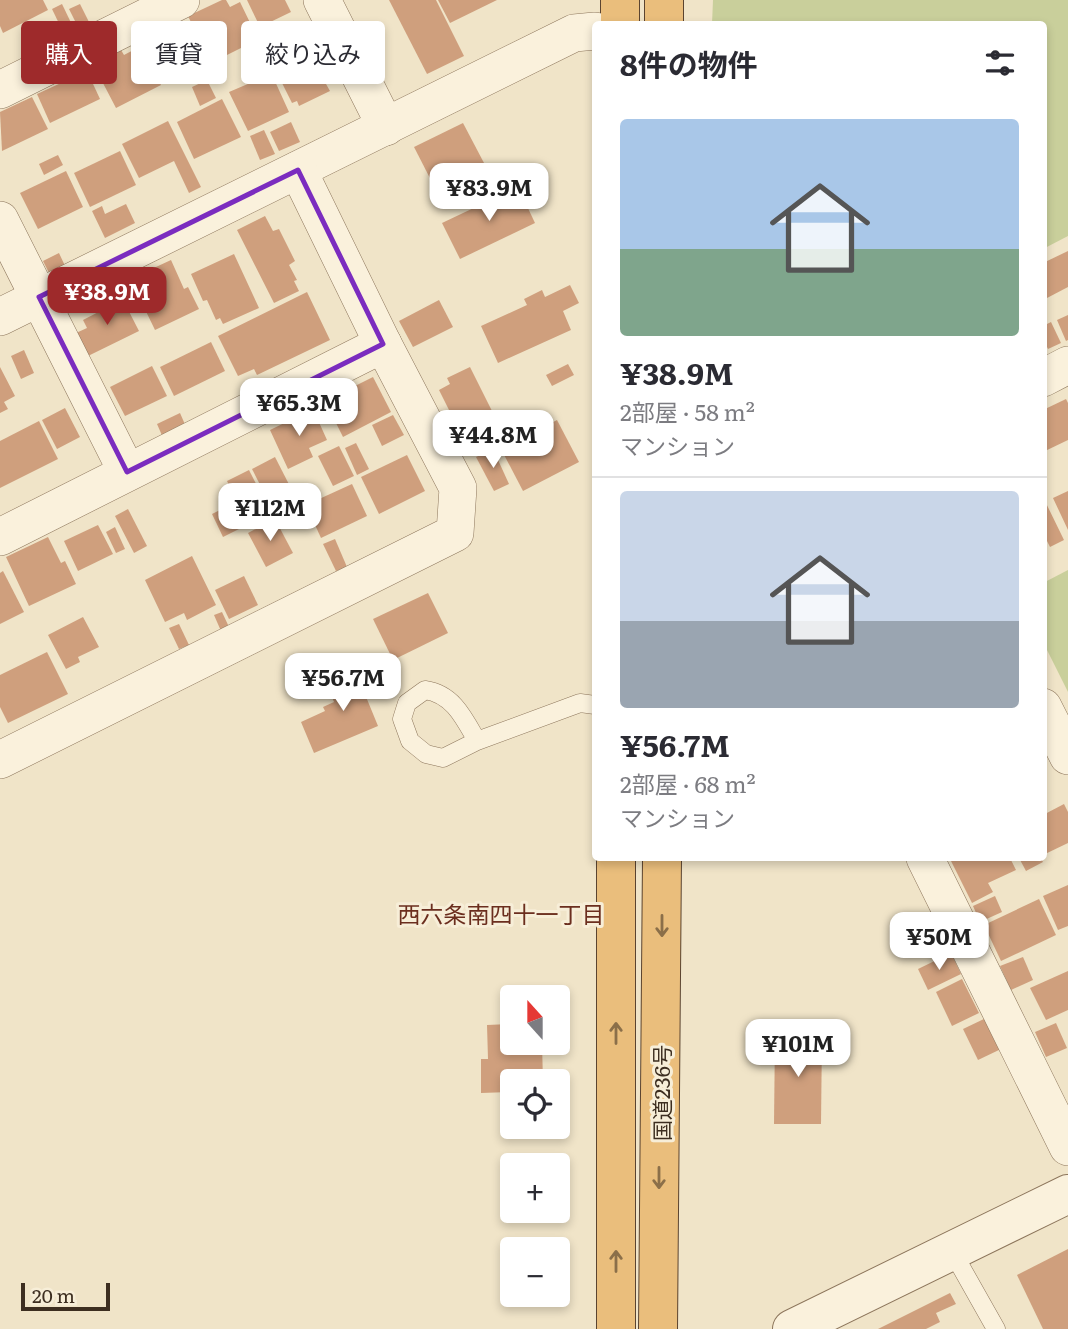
<!DOCTYPE html>
<html lang="ja">
<head>
<meta charset="utf-8">
<style>
	:root { --surface:#fff; --page:#f7f7f7; --text:#2b2b33; --muted:#7c7c81; --line:#e1e1e2; --accent:#9e2a2b }
	body { margin:0; font-family:Literata,"Noto Sans JP",serif; background:var(--page); color:var(--text); height:100vh; display:flex; flex-direction:column; font-size:26px; white-space:nowrap }
	* { box-sizing:border-box; margin:0 }
	p { font-size:23px; color:var(--muted) }
	.icon { flex:none; width:38px; height:38px; fill:none; stroke:currentColor; stroke-width:2; stroke-linecap:round; stroke-linejoin:round }
	.map { position:relative; flex:1; overflow:hidden }
	.side { position:absolute; left:592px; top:21px; width:455px; height:840px; display:flex; flex-direction:column; background:var(--surface); border-radius:7px; box-shadow:0 4px 10px #0003 }
	.side>* { flex:none }
	.guide { position:absolute; left:21px; top:21px; width:466px; height:63px; display:flex; gap:14px }
	.needle { width:46px; rotate:339deg }
	.tools { position:absolute; left:500px; top:985px; display:grid; gap:14px }
	.tools a { display:grid; place-items:center; width:70px; height:70px; border-radius:7px; background:var(--surface); box-shadow:0 4px 10px #0003; font-size:35px }
	.scale { position:absolute; left:21px; bottom:18px; width:89px; box-sizing:border-box; padding-left:7px; border:4px solid #3d2e20; border-top:0; font-size:19px; line-height:24px; white-space:nowrap; color:#3d2e20; -webkit-text-stroke:5px #f7eed8; paint-order:stroke }
	.price { position:absolute; translate:-50% -60px; padding:0 16px; border-radius:14px; background:#fff; color:#222; font-size:23px; line-height:46px; filter:drop-shadow(0 2px 4px #0008) }
	.price::after { content:''; position:absolute; left:50%; top:42px; width:21px; height:16px; margin-left:-10px; background:inherit; clip-path:polygon(0 0,100% 0,50% 100%) }
	.price.on { background:var(--accent); color:#fff }
	ul { padding:0; list-style:none }
	li { display:grid; align-content:center; gap:14px; height:371px; padding:0 28px }
	li+li { border-top:2px solid var(--line) }
	li span { display:grid; place-items:center; height:217px; border-radius:7px; color:#555 }
	li>.icon { margin-inline-start:auto }
	span .icon { width:126px; height:126px; fill:#fffc; stroke-width:1 }
	li b { font-size:30px }
	h2 { display:flex; justify-content:space-between; align-items:center; height:84px; padding:0 28px; font-size:30px }
	.pill { padding:0 24px; border-radius:7px; background:var(--surface); box-shadow:0 4px 10px #0003; font-size:24px; line-height:63px }
	.pill.on { background:var(--accent); color:#fff }
	.map>svg:first-child { display:block }
	.green { fill:#c9cf9b }
	.building { fill:#cf9f7d }
	.lines { fill:none; stroke-linecap:round; stroke-linejoin:round }
	.service-casing { stroke:#8d765c; stroke-width:19 }
	.minor-casing { stroke:#8d765c; stroke-width:38 }
	.tertiary-casing { stroke:#8d765c; stroke-width:40 }
	.trunk-casing { stroke:#5b4430; stroke-width:40 }
	.service { stroke:#faf1dc; stroke-width:18 }
	.minor { stroke:#faf1dc; stroke-width:37 }
	.tertiary { stroke:#faf1dc; stroke-width:38 }
	.trunk { stroke:#eabe7c; stroke-width:38 }
	.oneway { stroke:#8b6f49 }
	.marked { fill:none; stroke:#7b2cbf; stroke-width:5; stroke-linejoin:round }
	.labels { text-anchor:middle; dominant-baseline:central; stroke-width:6; stroke-linejoin:round; paint-order:stroke }
	.street-label { font-size:21px; fill:#3d2e20; stroke:#f7eed8 }
	.neighbourhood-label { font-size:23px; fill:#6b2e1e; stroke:#f7eed8 }
</style>
</head>
<body>
<div class="map">
<svg width="1068" height="1329" viewBox="0 0 1068 1329">
	<rect width="100%" height="100%" fill="#f0e4c8"/>
	<g class="green">
		<path d="M713,0H1068V236L1043,249V24H712Z"/>
		<path d="M1068,570V692L1043,642V583Z"/>
	</g>
	<g class="building">
		<path d="M0,0H43L48,10L3,33L0,26Z"/>
		<path d="M222,0H226L230,7L240,2L256,35L241,42L243,47L225,56L222,51L208,57L188,16Z"/>
		<path d="M247,0H285L291,12L260,27Z"/>
		<path d="M389,0H436L464,56L427,74Z"/>
		<path d="M438,0H497L450,23Z"/>
		<path d="M62,4L75,31L65,36L52,9Z"/>
		<path d="M80,4L90,24L79,29L69,9Z"/>
		<path d="M183,21L198,51L159,70L145,40Z"/>
		<path d="M289,38L297,55L286,60L279,42Z"/>
		<path d="M141,46L161,85L116,108L93,64L121,50L124,55Z"/>
		<path d="M327,47L341,76L326,84L330,91L299,106L297,101L292,103L275,69L286,64L287,67Z"/>
		<path d="M263,55L289,112L248,131L229,92L257,80L249,61Z"/>
		<path d="M87,71L100,99L50,123L37,94Z"/>
		<path d="M207,80L216,98L200,106L192,87Z"/>
		<path d="M32,97L48,129L2,151L0,112Z"/>
		<path d="M222,99L241,137L194,159L177,122Z"/>
		<path d="M168,121L201,187L189,193L174,161L139,178L122,144Z"/>
		<path d="M291,122L300,142L279,151L270,132Z"/>
		<path d="M463,123L484,163L435,188L414,147Z"/>
		<path d="M264,130L275,154L260,160L250,136Z"/>
		<path d="M120,151L136,185L90,207L74,173Z"/>
		<path d="M58,155L63,165L44,175L39,164Z"/>
		<path d="M66,171L83,207L38,229L20,193Z"/>
		<path d="M518,187L535,223L460,259L442,223Z"/>
		<path d="M126,204L135,223L105,238L92,211L102,206L105,214Z"/>
		<path d="M265,216L273,231L279,229L295,261L289,265L297,280L294,281L299,291L274,303L237,230Z"/>
		<path d="M1068,251V287L1047,298L1043,290V263Z"/>
		<path d="M59,253L66,268L50,275L43,261Z"/>
		<path d="M234,254L259,308L223,324L220,318L216,320L207,300L203,301L191,274Z"/>
		<path d="M171,260L184,289L188,287L199,309L155,330L139,297L151,290L143,273Z"/>
		<path d="M570,285L579,303L563,311L571,330L498,363L481,326L527,305L524,299L542,290L545,297Z"/>
		<path d="M307,292L330,340L257,375L254,369L238,376L218,336Z"/>
		<path d="M120,294L139,331L88,356L76,333L87,328L83,320L110,306L107,301Z"/>
		<path d="M439,300L453,327L413,347L399,321Z"/>
		<path d="M1068,315V340L1066,341L1057,320Z"/>
		<path d="M1051,322L1061,343L1048,349L1043,339V326Z"/>
		<path d="M211,342L225,371L174,396L160,367Z"/>
		<path d="M24,350L34,373L21,379L11,356Z"/>
		<path d="M568,364L574,375L552,386L546,375Z"/>
		<path d="M152,366L167,396L125,416L110,387Z"/>
		<path d="M0,367L15,396L4,402L8,409L0,413Z"/>
		<path d="M470,367L503,433L469,450L439,390L450,384L447,378Z"/>
		<path d="M373,377L391,412L343,437L325,401Z"/>
		<path d="M1066,399L1068,403V440L1043,452V410Z"/>
		<path d="M65,408L80,437L57,449L42,420Z"/>
		<path d="M313,409L327,440L309,448L313,457L288,469L270,430Z"/>
		<path d="M180,413L187,429L164,440L157,424Z"/>
		<path d="M393,415L404,435L382,446L372,425Z"/>
		<path d="M557,420L579,462L523,491L501,449Z"/>
		<path d="M39,421L58,459L0,488V441Z"/>
		<path d="M356,443L369,469L357,475L345,448Z"/>
		<path d="M339,446L354,476L333,486L318,456Z"/>
		<path d="M493,449L509,484L494,491L476,457Z"/>
		<path d="M407,455L425,491L379,514L361,477Z"/>
		<path d="M275,457L297,500L274,512L252,469Z"/>
		<path d="M249,470L271,513L249,524L227,481Z"/>
		<path d="M352,484L367,516L321,538L306,505Z"/>
		<path d="M1068,491V530L1053,498Z"/>
		<path d="M1043,497L1064,540L1050,547L1046,539L1043,540Z"/>
		<path d="M234,503L245,526L223,537L212,514Z"/>
		<path d="M128,509L147,546L134,553L115,516Z"/>
		<path d="M275,519L293,553L266,567L248,533Z"/>
		<path d="M98,525L113,554L78,571L64,541Z"/>
		<path d="M115,527L125,549L116,553L106,532Z"/>
		<path d="M48,537L61,563L65,561L76,584L29,606L6,557Z"/>
		<path d="M335,539L347,567L336,571L323,544Z"/>
		<path d="M192,556L216,605L187,620L184,613L165,622L145,580Z"/>
		<path d="M3,571L24,612L0,624V573Z"/>
		<path d="M244,576L258,605L229,619L215,590Z"/>
		<path d="M428,593L448,633L393,660L373,619Z"/>
		<path d="M222,612L229,627L221,631L214,615Z"/>
		<path d="M83,617L99,647L78,657L80,662L66,669L48,635Z"/>
		<path d="M179,624L189,645L179,649L169,628Z"/>
		<path d="M47,652L68,694L8,723L0,707V675Z"/>
		<path d="M362,661L372,683L362,687L378,726L314,753L301,722L325,711L323,707L334,702L332,697L348,690L340,671Z"/>
		<path d="M1064,804L1068,812V843L1043,855V815Z"/>
		<path d="M958,858H1010L1016,870L988,883L993,892L972,903L951,861Z"/>
		<path d="M1019,858H1041L1043,862L1026,871Z"/>
		<path d="M1068,885V926L1058,930L1043,896Z"/>
		<path d="M995,896L1002,912L980,922L973,906Z"/>
		<path d="M1039,899L1056,935L1001,961L984,925Z"/>
		<path d="M951,953L961,974L928,990L918,969Z"/>
		<path d="M1023,957L1033,980L1011,990L1000,966Z"/>
		<path d="M1068,971V1010L1046,1020L1030,988Z"/>
		<path d="M962,979L979,1013L952,1026L936,992Z"/>
		<path d="M986,1018L1001,1049L978,1060L963,1029Z"/>
		<path d="M1056,1023L1067,1048L1046,1057L1035,1032Z"/>
		<path d="M513,1024V1043H542L543,1082H513V1092L481,1093V1059H488L487,1025Z"/>
		<path d="M775,1034L822,1035L821,1124H774Z"/>
		<path d="M1068,1249V1329H1043L1017,1275Z"/>
		<path d="M950,1293L956,1304L936,1313L940,1322L926,1329H878Z"/>
	</g>
	<g class="lines">
		<defs>
			<g id="service">
				<path d="M477,741C464,718 453,694 425,690L407,703L402,719L410,741L426,754L443,758L477,741L580,703L595,705"/>
				<path d="M952,1251L996,1329"/>
			</g>
			<g id="minor">
				<path d="M322,0L386,127"/>
				<path d="M0,90L181,0"/>
				<path d="M0,220L127,472"/>
				<path d="M0,317L574,33L595,31"/>
				<path d="M1043,378L1068,365"/>
				<path d="M0,537L383,344"/>
				<path d="M1043,707L1068,756"/>
				<path d="M0,760L455,533L458,488L383,344L298,170"/>
				<path d="M925,858L1068,1147"/>
			</g>
			<path id="tertiary" d="M792,1329L1068,1194"/>
			<g id="trunk">
				<path d="M620,0V24"/>
				<path d="M664,0V24"/>
				<path d="M616,1329V858"/>
				<path d="M658,1329L662,858"/>
			</g>
		</defs>
		<use href="#service" class="service-casing"/>
		<use href="#minor" class="minor-casing"/>
		<use href="#tertiary" class="tertiary-casing"/>
		<use href="#trunk" class="trunk-casing"/>
		<use href="#service" class="service"/>
		<use href="#minor" class="minor"/>
		<use href="#tertiary" class="tertiary"/>
		<use href="#trunk" class="trunk"/>
	</g>
	<defs><path id="oneway-shaft" d="M-6 0H5M1.5-3L5.5 0L1.5 3" fill="none" stroke-width="1.6" stroke-linecap="round" stroke-linejoin="round" transform="scale(1.75)"/></defs>
	<g class="oneway">
		<use href="#oneway-shaft" transform="translate(662 926) rotate(90)"/>
		<use href="#oneway-shaft" transform="translate(616 1033) rotate(-90)"/>
		<use href="#oneway-shaft" transform="translate(659 1178) rotate(90)"/>
		<use href="#oneway-shaft" transform="translate(616 1261) rotate(-90)"/>
	</g>
	<path class="marked" d="M298,170L383,344L127,472L39,297Z"/>
	<g class="labels">
		<g class="street-label">
			<text transform="translate(660 1093) rotate(-90)">国道236号</text>
		</g>
		<g class="neighbourhood-label">
			<text x="501" y="913">西六条南四十一丁目</text>
		</g>
	</g>
</svg>
<div class="tools">
<a><svg class="needle" viewBox="-14 -14 28 28"><path d="M0-13l5 13h-10z" fill="#e53935"/><path d="M0 13l5-13h-10z" fill="#7c7c81"/></svg></a>
<a><svg class="icon" aria-label="locate" viewBox="0 0 24 24"><circle cx="12" cy="12" r="6"/><path d="M12 2v4M12 18v4M2 12h4M18 12h4"/></svg></a>
<a>+</a>
<a>−</a>
</div>
<div class="scale">20 m</div>
<b class="price" style="left:489px;top:223px">¥83.9M</b>
<b class="price on" style="left:107px;top:327px">¥38.9M</b>
<b class="price" style="left:299px;top:438px">¥65.3M</b>
<b class="price" style="left:493px;top:470px">¥44.8M</b>
<b class="price" style="left:270px;top:543px">¥112M</b>
<b class="price" style="left:343px;top:713px">¥56.7M</b>
<b class="price" style="left:939px;top:972px">¥50M</b>
<b class="price" style="left:798px;top:1079px">¥101M</b>
<div class="guide">
<a class="pill on">購入</a>
<a class="pill">賃貸</a>
<a class="pill">絞り込み</a>
</div>
<section class="side">
<h2>8件の物件<svg class="icon" aria-label="filters" viewBox="0 0 24 24"><path d="M4 7h16M4 17h16"/><circle cx="9" cy="7" r="2"/><circle cx="15" cy="17" r="2"/></svg></h2>
<ul>
<li><span style="background:linear-gradient(#a9c7e8 60%,#7fa58c 0)"><svg class="icon" aria-label="home" viewBox="0 0 24 24"><path d="M3 11l9-7 9 7M6 9v11h12V9"/></svg></span><div><b>¥38.9M</b><p>2部屋 · 58 m²</p><p>マンション</p></div></li>
<li><span style="background:linear-gradient(#c9d6e8 60%,#9aa5b1 0)"><svg class="icon" aria-label="home" viewBox="0 0 24 24"><path d="M3 11l9-7 9 7M6 9v11h12V9"/></svg></span><div><b>¥56.7M</b><p>2部屋 · 68 m²</p><p>マンション</p></div></li>
</ul>
</section>
</div>
</body>
</html>
